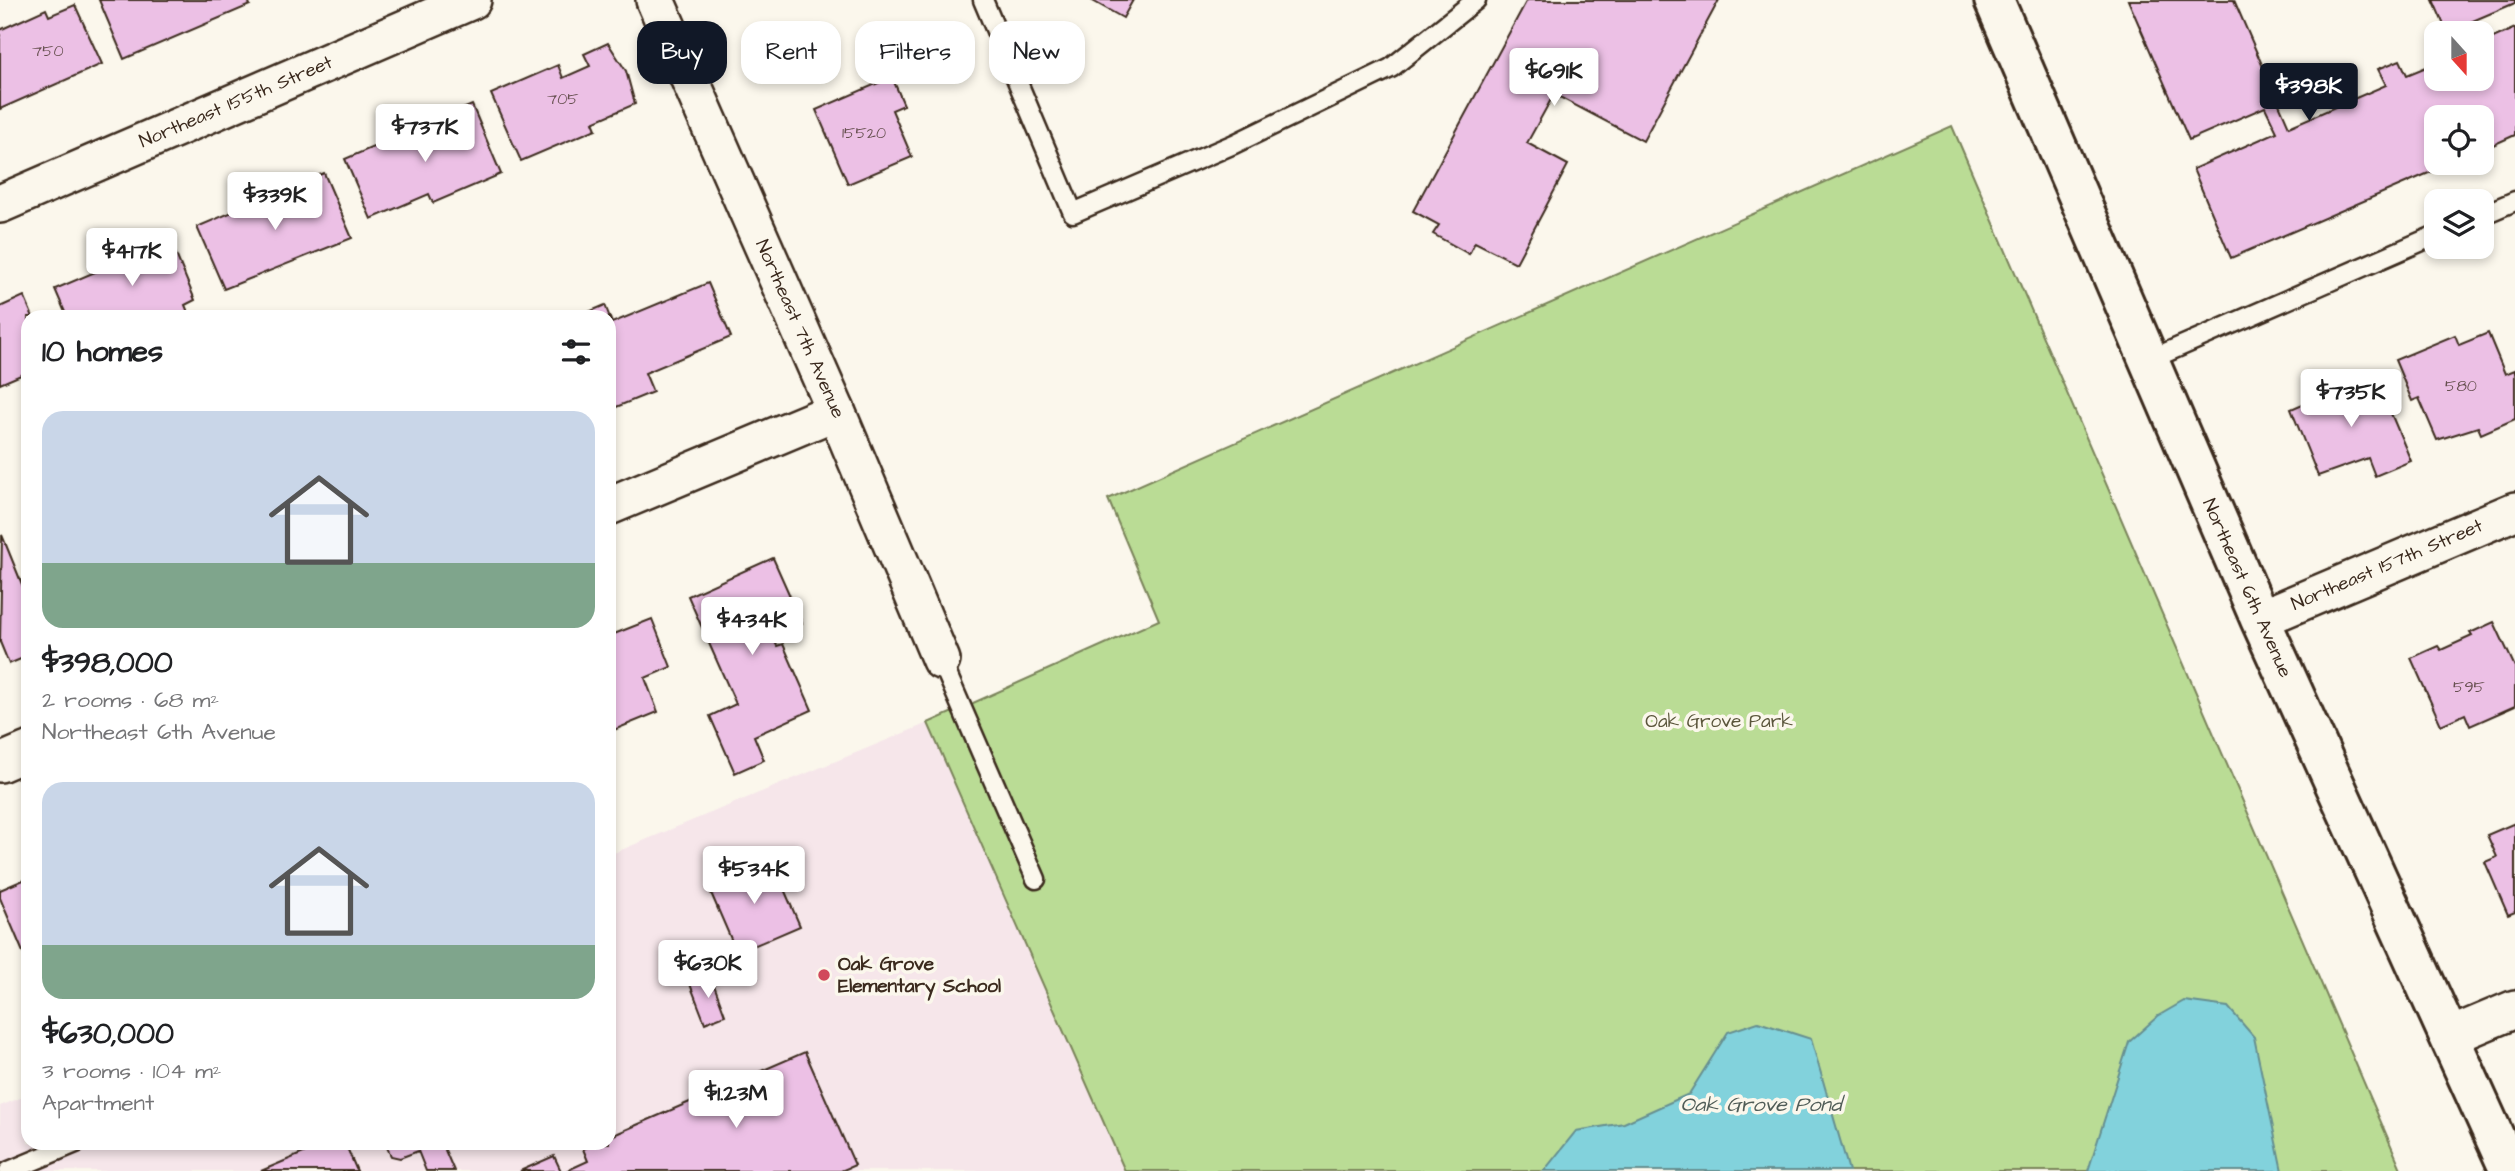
<!DOCTYPE html>
<html lang="en">
<head>
<meta charset="utf-8">
<style>
	:root { --surface:#fff; --page:#f6f6f6; --text:#202124; --muted:#757577; --accent:#111827 }
	body { margin:0; font-family:"Architects Daughter",sans-serif; background:var(--page); color:var(--text); height:100vh; display:flex; flex-direction:column; font-size:26px; white-space:nowrap }
	* { box-sizing:border-box; margin:0 }
	p { font-size:23px; color:var(--muted) }
	.icon { flex:none; width:38px; height:38px; fill:none; stroke:currentColor; stroke-width:2; stroke-linecap:round; stroke-linejoin:round }
	.map { position:relative; flex:1; overflow:hidden }
	.sheet { position:absolute; left:21px; top:310px; width:595px; height:840px; display:flex; flex-direction:column; background:var(--surface); border-radius:21px; box-shadow:0 4px 10px #0003 }
	.sheet>* { flex:none }
	.top-card { position:absolute; left:637px; top:21px; width:665px; height:63px; display:flex; gap:14px }
	.needle { width:46px; rotate:159deg }
	.buttons { position:absolute; left:2424px; top:21px; display:grid; gap:14px }
	.buttons a { display:grid; place-items:center; width:70px; height:70px; border-radius:14px; background:var(--surface); box-shadow:0 4px 10px #0003; font-size:35px }
	.price { position:absolute; translate:-50% -60px; padding:0 16px; border-radius:7px; background:#fff; color:#222; font-size:23px; line-height:46px; filter:drop-shadow(0 2px 4px #0008) }
	.price::after { content:''; position:absolute; left:50%; top:42px; width:21px; height:16px; margin-left:-10px; background:inherit; clip-path:polygon(0 0,100% 0,50% 100%) }
	.price.selected { background:var(--accent); color:#fff }
	ul { padding:0; list-style:none }
	li { display:grid; align-content:center; gap:14px; height:371px; padding:0 21px }
	li span { display:grid; place-items:center; height:217px; border-radius:21px; color:#555 }
	li>.icon { margin-inline-start:auto }
	span .icon { width:126px; height:126px; fill:#fffc; stroke-width:1 }
	li b { font-size:30px }
	h2 { display:flex; justify-content:space-between; align-items:center; height:84px; padding:0 21px; font-size:30px }
	.pill { padding:0 24px; border-radius:21px; background:var(--surface); box-shadow:0 4px 10px #0003; font-size:24px; line-height:63px }
	.pill.selected { background:var(--accent); color:#fff }
	.map>svg:first-child { display:block }
	.built { fill:#f6e6ea }
	.green { fill:#badc95; stroke:#7a835a; stroke-width:2 }
	.water { fill:#82d2dc; stroke:#668f90; stroke-width:2 }
	.building { fill:#ecc0e5; stroke:#3b2a1e; stroke-width:2 }
	.lines { fill:none; stroke-linecap:round; stroke-linejoin:round }
	.service-casing { stroke:#3b2a1e; stroke-width:23 }
	.minor-casing { stroke:#3b2a1e; stroke-width:42 }
	.secondary-casing { stroke:#3b2a1e; stroke-width:44 }
	.service { stroke:#fbf7ec; stroke-width:18 }
	.minor { stroke:#fbf7ec; stroke-width:37 }
	.secondary { stroke:#fbf7ec; stroke-width:38 }
	.poi-dot { fill:#d1495b; stroke:#fbf7ec; stroke-width:2.5 }
	.labels { text-anchor:middle; dominant-baseline:central; stroke-width:7; stroke-linejoin:round; paint-order:stroke }
	.number-label { font-size:16px; fill:#675050 }
	.street-label { font-size:19px; fill:#3b2a1e; stroke:#fbf7ec }
	.park-label { font-size:19px; fill:#5b563c; stroke:#fbf7ec }
	.poi-label { font-size:19px; font-weight:bold; fill:#3b2a1e; stroke:#fbf7ec; text-anchor:start }
	.water-label { font-size:21px; font-style:italic; fill:#505c57; stroke:#fbf7ec }
</style>
</head>
<body>
<div class="map">
<svg width="2515" height="1171" viewBox="0 0 2515 1171">
	<rect width="100%" height="100%" fill="#fbf7ec"/>
	<filter id="ink" filterUnits="userSpaceOnUse"><feTurbulence type="fractalNoise" baseFrequency=".0143" numOctaves="2"/><feDisplacementMap in="SourceGraphic" scale="14" xChannelSelector="R" yChannelSelector="G"/><feConvolveMatrix kernelMatrix="1 2 1 2 8 2 1 2 1" color-interpolation-filters="sRGB"/></filter>
	<g filter="url(#ink)">
		<path class="built" d="M928,723L1125,1171H0V1106L28,1095V1143H609V855Z"/>
		<path class="green" d="M1952,126L2402,1171H1125L928,723L1159,620L1108,499Z"/>
		<g class="water">
			<path d="M2184,1001L2228,1007L2254,1037L2282,1171H2088L2129,1042L2158,1016Z"/>
			<path d="M1758,1022L1811,1039L1849,1171H1544L1576,1131L1624,1123L1689,1094L1728,1032Z"/>
		</g>
		<g class="building">
			<path d="M99,0H248L250,5L124,59Z"/>
			<path d="M1091,0H1133L1123,18Z"/>
			<path d="M1527,0H1719L1643,141L1554,94L1527,143L1568,165L1516,263L1475,242L1469,254L1433,234L1439,225L1413,211Z"/>
			<path d="M2128,0H2234L2289,127L2386,85L2378,69L2400,60L2407,75L2436,63V79H2482V43L2515,28V135L2482,150V117H2436V163H2452L2231,258L2193,169L2277,132L2265,107L2189,140Z"/>
			<path d="M2433,0H2515V3L2447,32Z"/>
			<path d="M75,5L102,64L0,109V30L46,9L49,16Z"/>
			<path d="M608,43L626,71L635,104L593,122L596,129L521,161L491,94L558,65L563,78L590,66L584,54Z"/>
			<path d="M892,77L904,105L892,110L912,157L848,184L816,110Z"/>
			<path d="M472,105L501,174L433,203L429,194L371,219L345,159Z"/>
			<path d="M324,173L352,238L224,289L197,227Z"/>
			<path d="M170,240L195,300L185,305L190,317H67L55,289Z"/>
			<path d="M708,283L731,337L645,373L653,392L609,410V317H577L605,305L612,323Z"/>
			<path d="M24,296L33,317H28V372L0,384V307Z"/>
			<path d="M2488,333L2505,374L2515,370V419L2481,434L2478,427L2437,440L2419,398L2412,401L2395,360L2455,335L2459,345Z"/>
			<path d="M2374,373L2411,461L2375,476L2368,458L2318,476L2291,409Z"/>
			<path d="M2,535L28,599V656L9,664L0,642Z"/>
			<path d="M773,558L802,623L773,637L777,646L783,644L812,710L754,736L764,760L735,773L710,716L736,704L688,596Z"/>
			<path d="M652,619L671,667L645,678L658,712L609,732V636Z"/>
			<path d="M2494,622L2515,667V706L2470,726L2465,714L2441,725L2411,658L2438,646L2441,650L2472,636L2470,633Z"/>
			<path d="M2515,823V912L2508,915L2485,862L2497,857L2487,835Z"/>
			<path d="M771,859L800,926L737,953L708,886Z"/>
			<path d="M28,878V964L0,898V890Z"/>
			<path d="M711,977L725,1015L705,1023L690,984Z"/>
			<path d="M805,1052L855,1165L841,1171H566L588,1161L583,1149L596,1143H609V1137Z"/>
			<path d="M327,1143H345L357,1171H261Z"/>
			<path d="M385,1143H442L454,1171H426L418,1151L400,1158L391,1156Z"/>
			<path d="M554,1156L561,1171H520Z"/>
		</g>
		<g class="lines">
			<defs>
				<g id="service">
					<path d="M983,0L1073,213L1234,144L1391,68L1476,0"/>
					<path d="M2482,215L2515,201"/>
					<path d="M2149,360L2436,235"/>
					<path d="M941,660L1036,879"/>
					<path d="M9,1171L76,1143"/>
				</g>
				<g id="minor">
					<path d="M655,0L836,411L941,660"/>
					<path d="M0,204L472,0"/>
					<path d="M609,506L836,411"/>
					<path d="M2260,619L2515,511"/>
					<path d="M0,763L28,751"/>
					<path d="M2451,1036L2515,1009"/>
				</g>
				<path id="secondary" d="M1994,0L2260,619L2510,1171"/>
			</defs>
			<use href="#service" class="service-casing"/>
			<use href="#minor" class="minor-casing"/>
			<use href="#secondary" class="secondary-casing"/>
			<use href="#service" class="service"/>
			<use href="#minor" class="minor"/>
			<use href="#secondary" class="secondary"/>
		</g>
	</g>
	<circle class="poi-dot" cx="824" cy="975" r="7"/>
	<g class="labels">
		<g class="number-label">
			<text x="48" y="51">750</text>
			<text x="563" y="99">705</text>
			<text x="864" y="133">15520</text>
			<text x="2461" y="386">580</text>
			<text x="2469" y="687">595</text>
		</g>
		<g class="street-label">
			<text transform="translate(236 102) rotate(-23)">Northeast 155th Street</text>
			<text transform="translate(800 329) rotate(66)">Northeast 7th Avenue</text>
			<text transform="translate(2387 565) rotate(-23)">Northeast 157th Street</text>
			<text transform="translate(2247 588) rotate(66)">Northeast 6th Avenue</text>
		</g>
		<g class="park-label">
			<text x="1719" y="721">Oak Grove Park</text>
		</g>
		<g class="poi-label">
			<text x="838" y="964">Oak Grove<tspan x="838" dy="22">Elementary School</tspan></text>
		</g>
		<g class="water-label">
			<text x="1761" y="1104">Oak Grove Pond</text>
		</g>
	</g>
</svg>
<div class="buttons">
<a><svg class="needle" viewBox="-14 -14 28 28"><path d="M0-13l5 13h-10z" fill="#e53935"/><path d="M0 13l5-13h-10z" fill="#757577"/></svg></a>
<a><svg class="icon" aria-label="locate" viewBox="0 0 24 24"><circle cx="12" cy="12" r="6"/><path d="M12 2v4M12 18v4M2 12h4M18 12h4"/></svg></a>
<a><svg class="icon" aria-label="layers" viewBox="0 0 24 24"><path d="M12 4l9 5-9 5-9-5zM3 14l9 5 9-5"/></svg></a>
</div>
<b class="price" style="left:1554px;top:108px">$691K</b>
<b class="price selected" style="left:2309px;top:123px">$398K</b>
<b class="price" style="left:425px;top:164px">$737K</b>
<b class="price" style="left:275px;top:232px">$339K</b>
<b class="price" style="left:132px;top:288px">$417K</b>
<b class="price" style="left:2351px;top:429px">$735K</b>
<b class="price" style="left:752px;top:657px">$434K</b>
<b class="price" style="left:754px;top:906px">$534K</b>
<b class="price" style="left:708px;top:1000px">$630K</b>
<b class="price" style="left:736px;top:1130px">$1.23M</b>
<div class="top-card">
<a class="pill selected">Buy</a>
<a class="pill">Rent</a>
<a class="pill">Filters</a>
<a class="pill">New</a>
</div>
<section class="sheet">
<h2>10 homes<svg class="icon" aria-label="filters" viewBox="0 0 24 24"><path d="M4 7h16M4 17h16"/><circle cx="9" cy="7" r="2"/><circle cx="15" cy="17" r="2"/></svg></h2>
<ul>
<li><span style="background:linear-gradient(#c9d6e8 70%,#7fa58c 0)"><svg class="icon" aria-label="home" viewBox="0 0 24 24"><path d="M3 11l9-7 9 7M6 9v11h12V9"/></svg></span><div><b>$398,000</b><p>2 rooms · 68 m²</p><p>Northeast 6th Avenue</p></div></li>
<li><span style="background:linear-gradient(#c9d6e8 75%,#7fa58c 0)"><svg class="icon" aria-label="home" viewBox="0 0 24 24"><path d="M3 11l9-7 9 7M6 9v11h12V9"/></svg></span><div><b>$630,000</b><p>3 rooms · 104 m²</p><p>Apartment</p></div></li>
</ul>
</section>
</div>
</body>
</html>
